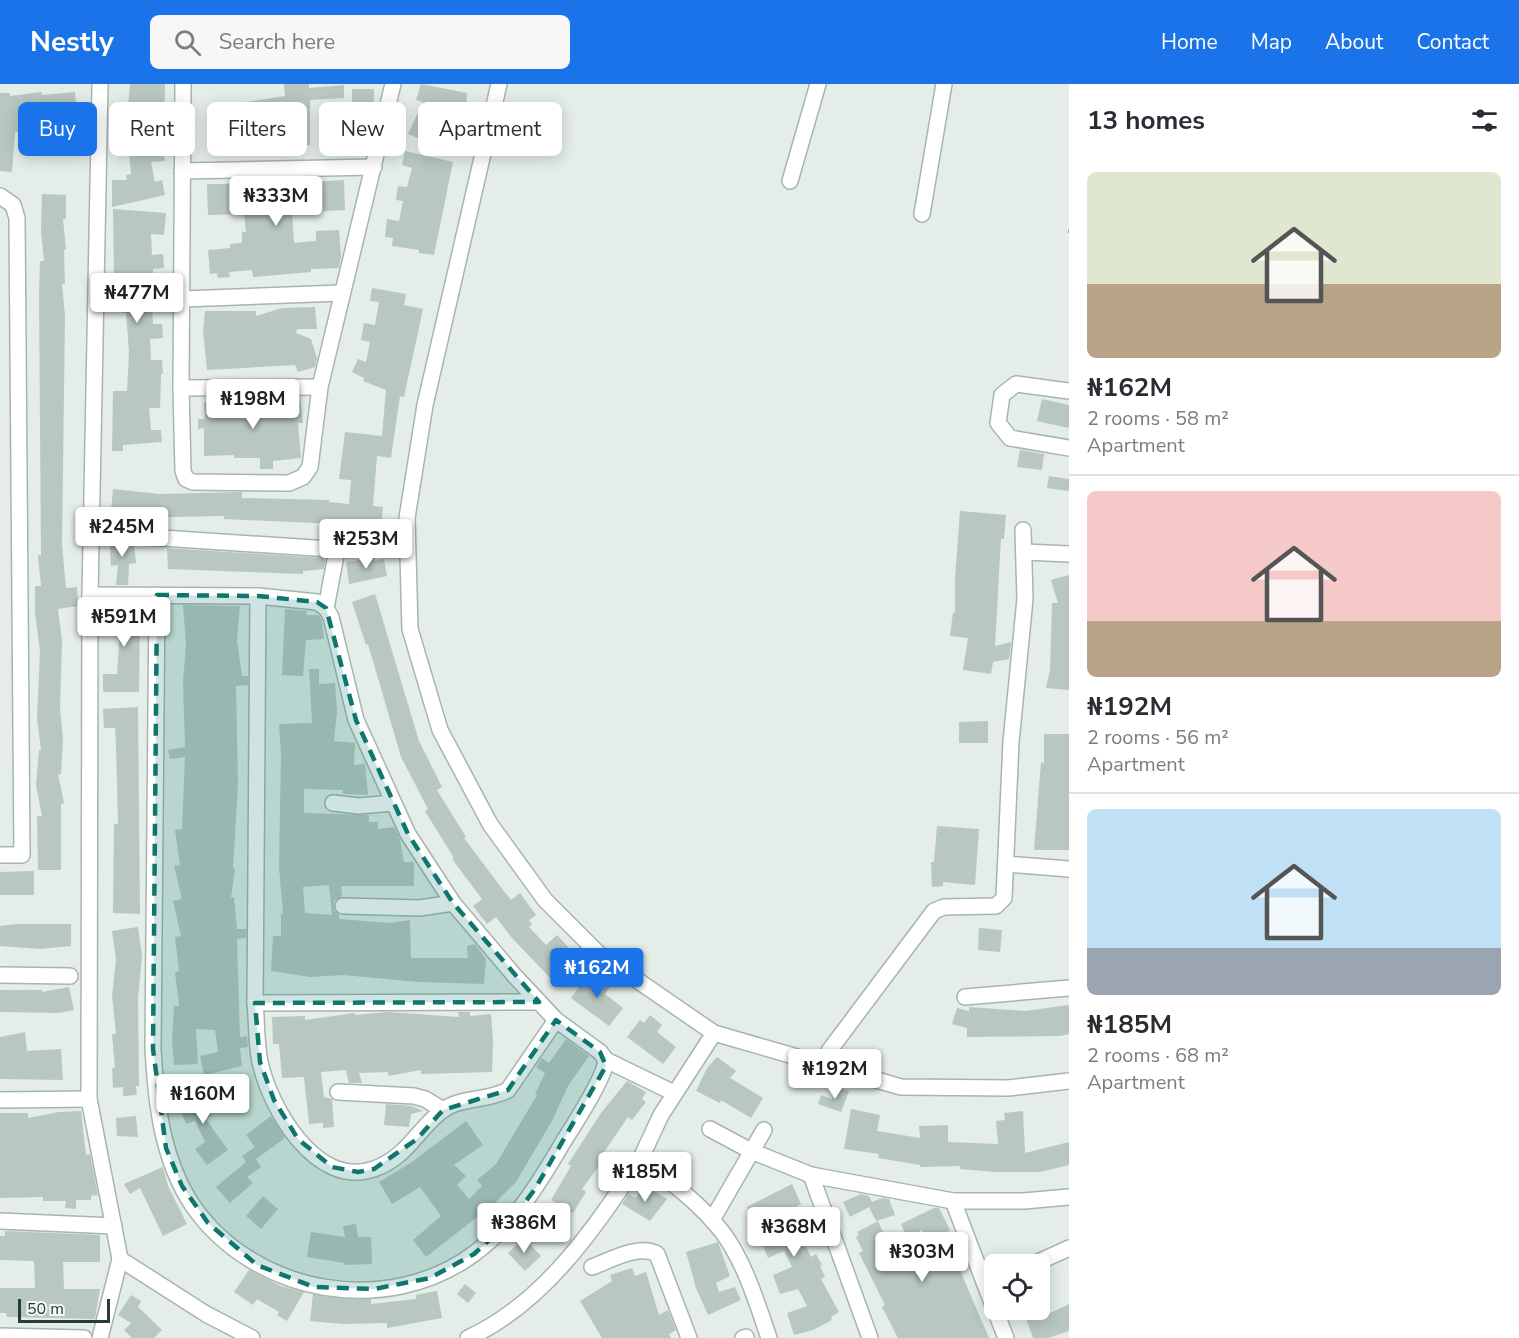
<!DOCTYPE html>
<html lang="en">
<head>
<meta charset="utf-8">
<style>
	:root { --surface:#fff; --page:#f7f7f7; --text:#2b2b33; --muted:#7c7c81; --line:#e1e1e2; --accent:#1a73e8 }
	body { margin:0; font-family:"Nunito Sans",sans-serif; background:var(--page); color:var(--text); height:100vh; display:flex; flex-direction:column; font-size:22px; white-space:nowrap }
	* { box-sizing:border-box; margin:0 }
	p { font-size:20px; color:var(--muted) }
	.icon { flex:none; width:33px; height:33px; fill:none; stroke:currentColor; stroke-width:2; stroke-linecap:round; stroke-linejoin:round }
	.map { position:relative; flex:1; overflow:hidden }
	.sheet { display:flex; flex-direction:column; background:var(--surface); width:450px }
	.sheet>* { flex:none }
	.banner { position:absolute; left:18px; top:18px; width:570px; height:54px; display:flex; gap:12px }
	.tools { position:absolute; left:984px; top:1170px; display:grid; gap:12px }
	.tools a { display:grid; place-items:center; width:66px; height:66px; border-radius:9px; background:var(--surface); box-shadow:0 3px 15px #0003; font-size:30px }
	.scale { position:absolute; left:18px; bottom:15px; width:92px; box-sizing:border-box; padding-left:6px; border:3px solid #243d35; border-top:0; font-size:16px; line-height:21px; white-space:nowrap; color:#243d35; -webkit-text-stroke:4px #f4f9f7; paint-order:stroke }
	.price { position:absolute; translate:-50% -51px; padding:0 14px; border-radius:6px; background:#fff; color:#222; font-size:20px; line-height:39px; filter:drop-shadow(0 2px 3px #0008) }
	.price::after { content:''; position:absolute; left:50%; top:36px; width:18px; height:14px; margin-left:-9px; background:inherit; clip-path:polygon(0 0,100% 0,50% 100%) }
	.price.selected { background:var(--accent); color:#fff }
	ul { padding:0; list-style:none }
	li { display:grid; align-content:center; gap:12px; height:318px; padding:0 18px }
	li+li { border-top:2px solid var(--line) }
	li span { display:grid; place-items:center; height:186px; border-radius:9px; color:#555 }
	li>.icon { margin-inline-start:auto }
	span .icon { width:108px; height:108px; fill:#fffc; stroke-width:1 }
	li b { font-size:26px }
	h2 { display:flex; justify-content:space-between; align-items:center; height:72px; padding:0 18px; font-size:26px }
	.chip { padding:0 21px; border-radius:9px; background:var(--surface); box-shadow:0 3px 15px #0003; font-size:21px; line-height:54px }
	.chip.selected { background:var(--accent); color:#fff }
	header { display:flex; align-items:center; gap:36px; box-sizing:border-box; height:84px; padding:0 30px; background:var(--accent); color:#fff }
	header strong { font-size:28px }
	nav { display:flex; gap:33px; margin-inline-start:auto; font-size:21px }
	.search { width:420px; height:54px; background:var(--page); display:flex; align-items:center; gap:15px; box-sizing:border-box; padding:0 21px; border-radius:9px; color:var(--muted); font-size:22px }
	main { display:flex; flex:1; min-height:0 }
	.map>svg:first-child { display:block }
	.building { fill:#b9c7c1; fill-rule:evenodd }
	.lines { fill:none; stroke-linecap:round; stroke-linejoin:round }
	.minor-casing { stroke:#a7b5af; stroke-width:18 }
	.path { stroke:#87aea0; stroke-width:2; stroke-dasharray:3 4.5; stroke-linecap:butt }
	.minor { stroke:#fff; stroke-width:15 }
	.marked { fill:#0f766e; fill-opacity:0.2; stroke:#0f766e; stroke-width:4.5; stroke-dasharray:12 8; stroke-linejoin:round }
</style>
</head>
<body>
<header>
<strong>Nestly</strong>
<div class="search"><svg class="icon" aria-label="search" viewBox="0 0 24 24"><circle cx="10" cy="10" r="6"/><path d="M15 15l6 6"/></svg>Search here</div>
<nav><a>Home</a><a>Map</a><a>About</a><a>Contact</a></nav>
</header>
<main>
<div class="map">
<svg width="1069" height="1254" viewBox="0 0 1069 1254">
	<rect width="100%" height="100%" fill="#e4ede8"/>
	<g class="building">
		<path d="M130,0H165L164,44H153L155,65L163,64L165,77L151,78L155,98L162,96L165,111L112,123V96H127L126,91L131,90L127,48L114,49L112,25L128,24Z"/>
		<path d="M284,0H309V4L344,1V14L310,16V61H268V65H255V62L218,65V61L209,62L208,24L285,12Z"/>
		<path d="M421,0L467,9L466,29L447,28L442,44L447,46L439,63L408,50L423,18L416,16Z"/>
		<path d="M352,5H374V35L368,59L356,56L363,28H352Z"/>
		<path d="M42,8V11L75,8L78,44L53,46V43L15,48L12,88L0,87V9H10V12Z"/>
		<path d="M405,67L453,78L434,171L419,169V166L392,162L393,154L385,153L387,135L399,137L403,117L396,116L398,102L407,103L412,84L402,81Z"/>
		<path d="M244,95L243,102L344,96L345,126L292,129L294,159L316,157V147L339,146L341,172L339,184L311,185V188L253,193L252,186L229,188L230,193L218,194L217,189L210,190L208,166L230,164V160L242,159V148H246L244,130L208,131L207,100H230V96Z"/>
		<path d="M42,110L66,111V135H63L66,165L64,166L65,200H62L65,232L62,460L66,504L77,503L78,522L58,525L62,557L60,624L63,655L61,690H58L64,719L61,720V786H38L37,732H42L36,701L39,666H41L37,635L40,568L35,528V502H41L38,471H41L39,210L40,177H44L41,147Z"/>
		<path d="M113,125L166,129L164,151L151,150L152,171L163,170L164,184L153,185V203H163V220H152L153,240H162L163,254L150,255L151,276H162L163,290H161L160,324H149L151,346H161L162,358L123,361V367H112L113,307H127L129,268L126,229L111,227L114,191Z"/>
		<path d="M372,204L406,210L404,221L423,225L404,313L400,312L391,374L377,372L373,422L383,423L381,446L334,440L224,435V432L170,433L111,427L113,405L160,410L242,408V414L329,416V418L349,420L351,396L339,395L345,348L382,352L386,306L363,297L364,294L352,288L358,275L366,278L370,258L361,256L364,239L375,241L379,218L370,217Z"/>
		<path d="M315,223L317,245H297L296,249L311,255L317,274L315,283L298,288L295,281L207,286L203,247L205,227H256V232L282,224Z"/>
		<path d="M300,314L303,339H298L301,374L273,377V385H260V374H234V371L204,372V344L198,345V335H205L204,319Z"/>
		<path d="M1042,315L1069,321V344L1037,337Z"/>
		<path d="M1020,366L1044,370L1042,386L1017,383Z"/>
		<path d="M1049,392L1069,395V407L1047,404Z"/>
		<path d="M960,427L1006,431L1004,455H1001L995,562L1011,558L1009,575L993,578L991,590L963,586L968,554L950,552L953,528L955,529V494Z"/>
		<path d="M120,449L122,459L134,458L136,479L129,480L128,501H116L118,481L111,482L109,451Z"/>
		<path d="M167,464L324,474L325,478L324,485L303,487V490L168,485Z"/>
		<path d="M374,474L375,477L384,475L387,492L349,500L346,478Z"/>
		<path d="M1069,491V606L1046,604L1050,586L1052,519H1058L1051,496Z"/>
		<path d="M375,510L419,657L442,703L437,706L466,753L464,754L503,806L511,816L520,809L536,831L529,836L532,841L529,843L546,861L557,851L574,869L566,876L574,885L557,901L511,853L496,833L487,840L473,822L482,815L452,775L454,774L425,727L428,725L401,673L368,560L366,561L352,518Z"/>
		<path d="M104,521H140L139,608H103V590H117L120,547H104Z"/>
		<path d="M183,521L240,522L237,556L242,592H248V601L236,602L238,700L233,784L235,785L231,814L234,813L237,845H246V854L237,855L240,953L247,952L248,963L240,964L242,982L204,991L200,972L218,968L215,946L196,945L198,980L174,981L172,955L174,922H179L175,888L179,887L175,853L181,852L173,817L182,815L174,782L180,781L175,746L182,745L185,673L170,675L168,666L185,663L183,599L186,560Z"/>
		<path d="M285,525L307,527L306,531H319L322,537L324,555L306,556L303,592L282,591Z"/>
		<path d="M309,585H319V600L335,599L337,627L334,657L355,659L354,681L365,680L368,711L343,710V706L304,705V729L369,731V738H378V745L394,743L400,755L404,778H414V802H341L342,812L334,817V826L339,831V835L390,839L410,836L411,874H468L467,862L475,860L486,875L484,900L419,898L343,891L310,893L271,887L273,852H281V830H283L279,783L281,669L279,640L312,639ZM329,801L332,831L305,829L303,803Z"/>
		<path d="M138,623L140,830L113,829L114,740H118L116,661L115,644H104L103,625Z"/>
		<path d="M988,637V659H959V638Z"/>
		<path d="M1044,650H1069V766H1034L1041,678L1044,679Z"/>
		<path d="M937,742L979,745L975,801L943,798V802L932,803L931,778H934Z"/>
		<path d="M34,787V811H0V788Z"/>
		<path d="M16,840H71V862L39,865L0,862V842Z"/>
		<path d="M138,843L142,872L138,914L139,1002H136L137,1011L123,1012V1003L113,1004L112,984H115L112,950H116L112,912L116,875L112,847Z"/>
		<path d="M979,844L1002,846L1000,868L978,866Z"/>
		<path d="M590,888L610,903L605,910L623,924L609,942L571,914Z"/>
		<path d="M69,903L74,926L59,929L0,928V906H42V908Z"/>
		<path d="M1069,921V950L1060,952L967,953V944L952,940L957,924L969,927V923L1025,927Z"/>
		<path d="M388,928L459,933L458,928H470V932L491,930L493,956L492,988L421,990V986L388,992V988L359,989L362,999H349L346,986L321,988L324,1013L332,1015L334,1043L323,1044V1039L309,1040L304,993L282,994L279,960H273L272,933L305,932V936L355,929V931Z"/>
		<path d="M650,931L662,941L657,948L676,963L663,980L627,953L640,936L644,939Z"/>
		<path d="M25,948L27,967L61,965L63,996L0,995V953Z"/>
		<path d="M566,955L589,972L568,1002L552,1037L516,1098L495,1119L426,1173L413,1156L441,1132L420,1103L392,1120L379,1098L412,1078L466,1037L483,1061L454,1081L466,1092L457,1101L469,1115L482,1102L477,1096L496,1080L537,1011L535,1010L545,989L536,983L542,974L549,979Z"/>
		<path d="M717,973L736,987L730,994L763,1014L751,1034L721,1016L720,1019L696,1007L707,984Z"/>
		<path d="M627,997L646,1008L642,1015L646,1018L632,1036L628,1033L600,1074L603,1076L582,1105L586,1108L573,1129L551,1116L571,1082L568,1080L601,1029Z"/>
		<path d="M836,1003L849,1007L841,1028L818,1020L821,1011L832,1015Z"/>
		<path d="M207,1005L212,1020L207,1022L211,1032L205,1034L228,1066L207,1081L195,1065L205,1058L195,1037L186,1040L177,1016Z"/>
		<path d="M386,1020L412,1022L423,1027L411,1030L409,1043L384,1041Z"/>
		<path d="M851,1025L880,1031L877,1047L920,1054L919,1042L948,1041V1058L998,1060L996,1037L1005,1036L1004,1029L1023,1027L1025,1069L1069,1058V1081L1040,1088H996L960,1085V1082L920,1083V1081L878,1074L879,1070L844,1065Z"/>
		<path d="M81,1027L86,1071L90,1070L98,1111L91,1112V1116H76V1125L65,1124L66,1117H43V1113L0,1114V1029H28V1034L59,1028Z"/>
		<path d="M136,1032L138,1053L117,1052L116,1034Z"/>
		<path d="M271,1032L285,1054L256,1075L261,1083L247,1093L253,1099L230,1119L216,1103L246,1078L242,1072L255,1063L246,1051Z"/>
		<path d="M163,1083L168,1102L187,1140L163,1152L140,1104L130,1110L124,1100Z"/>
		<path d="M792,1100L801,1120L797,1122L812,1151L803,1156L811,1173L816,1170L822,1181L820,1182L825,1193L821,1195L839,1228L831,1233L832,1236L813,1246L794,1251L787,1229L807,1222L798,1205L780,1210L773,1191L792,1183L784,1167L768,1174L747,1123Z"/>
		<path d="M643,1101L667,1115L650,1137L622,1120L629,1110L636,1114Z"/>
		<path d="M861,1110L869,1112L872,1118L882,1114L889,1115L895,1131L876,1137L869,1123L850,1133L843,1118Z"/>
		<path d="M263,1112L278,1125L261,1145L246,1132Z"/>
		<path d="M934,1124H939L950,1146L947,1148L961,1182L959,1184L989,1254H898L882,1223L885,1221L859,1169L863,1167L856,1153L859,1151L857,1148L878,1137L896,1177L909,1174L931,1164L922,1146L907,1154L901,1140Z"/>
		<path d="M356,1140L358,1153H371L372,1180L345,1181L344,1179L307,1173L311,1148L345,1153L343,1142Z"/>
		<path d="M5,1147L100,1151V1178H63L64,1205H100L95,1235L7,1233L6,1229H0V1204H35L34,1177L0,1176V1152H5Z"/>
		<path d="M524,1154L541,1172L525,1187L508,1169Z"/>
		<path d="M718,1158L730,1192L716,1199L719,1208L735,1203L741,1216L708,1231L696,1204L686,1168Z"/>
		<path d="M632,1184L635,1192L646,1188L659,1231L668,1226L676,1246L669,1250L671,1254H602L580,1217L612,1197L610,1191Z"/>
		<path d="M249,1186L281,1202L304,1208L287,1237L277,1231L279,1228L257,1215L253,1221L234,1208Z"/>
		<path d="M465,1200L476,1209L468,1219L457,1210Z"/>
		<path d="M1040,1202L1050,1229L1069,1220V1247L1048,1254H1033L1023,1226H1040Z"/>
		<path d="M437,1207L442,1234L387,1244V1239L343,1240L310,1237L313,1210L371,1215V1220L416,1215V1211Z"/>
		<path d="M131,1211L141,1217L138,1223L162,1246L154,1254H132L124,1246L131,1239L118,1231Z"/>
	</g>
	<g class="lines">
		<defs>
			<g id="minor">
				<path d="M183,0L181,304L183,387L186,395L193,398L289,399L303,393L310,383L320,303L393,0"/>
				<path d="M499,0L425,321L407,434L410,545L440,646L490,740L545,816L599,870L714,949L901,1003L1008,1004L1069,997"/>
				<path d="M182,87L374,83"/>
				<path d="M790,97L818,0"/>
				<path d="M0,112L13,121L17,134L22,771H0"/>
				<path d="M922,130L944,0"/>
				<path d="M182,215L341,209"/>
				<path d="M181,304L320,303"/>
				<path d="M1069,307L1016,300L1002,311L998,339L1010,354L1069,364"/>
				<path d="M147,453L330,465L336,471L326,524"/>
				<path d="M1024,468L1069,470"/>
				<path d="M90,511L258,512L317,518L326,524L331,533L356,636L408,750L453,819L513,890L556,936L600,968L606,976L674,1009"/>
				<path d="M157,511L153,965C156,1019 162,1076 193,1122C255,1211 388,1234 475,1169C514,1140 538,1101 562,1060C573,1042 605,994 606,976"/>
				<path d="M258,512L255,919C257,938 256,959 260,978C270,1024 316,1105 374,1085C408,1073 419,1043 443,1026C460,1013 489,1017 508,1006L556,936"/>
				<path d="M333,719L359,722L393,719"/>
				<path d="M1006,780L1069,785"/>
				<path d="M343,822L420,824L453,819"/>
				<path d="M0,891L70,892"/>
				<path d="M965,913L1069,904"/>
				<path d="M255,919L539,918"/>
				<path d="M714,949L661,1031L640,1076C670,1097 700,1119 723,1149C745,1179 757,1219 769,1254"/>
				<path d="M822,981L829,967L934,827L944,823L996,822L1004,814L1011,658L1025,515L1023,446"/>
				<path d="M338,1008L414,1012L425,1015L443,1026"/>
				<path d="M0,1016L89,1015"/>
				<path d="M710,1045L751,1067L811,1091L953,1117H1024L1069,1113"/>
				<path d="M811,1091L870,1254"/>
				<path d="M953,1117L994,1224"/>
				<path d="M712,1136L764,1046"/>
				<path d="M0,1137L114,1142"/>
				<path d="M120,1175L206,1230L252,1254"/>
				<path d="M1034,1180L1069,1164"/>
				<path d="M592,1183C611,1176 638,1160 657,1170L689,1254"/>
				<path d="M995,1226L1006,1254"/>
				<path d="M0,1252L84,1254"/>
				<path d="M100,1254L120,1175L89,1015L90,511L100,0"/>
				<path d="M468,1254C545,1219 595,1143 640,1076"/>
				<path d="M743,1254L746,1253"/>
			</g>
		</defs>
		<use href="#minor" class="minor-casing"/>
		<path class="path" d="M1069,149V146"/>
		<use href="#minor" class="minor"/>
	</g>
	<path class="marked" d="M157,511L258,512L317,518L326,524L356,636L408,750L453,819L539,918L255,919L260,978L274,1016L298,1055L332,1083L358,1088L374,1085L417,1055L443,1026L508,1006L556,936L600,968L606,982L535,1105L514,1133L474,1170L430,1194L374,1205L314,1203L257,1181L208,1139L182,1102L166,1064L153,965Z"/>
</svg>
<div class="tools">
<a><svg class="icon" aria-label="locate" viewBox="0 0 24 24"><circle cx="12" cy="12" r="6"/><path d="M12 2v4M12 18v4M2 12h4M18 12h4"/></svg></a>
</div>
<div class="scale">50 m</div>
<b class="price" style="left:276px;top:143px">₦333M</b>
<b class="price" style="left:137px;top:240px">₦477M</b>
<b class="price" style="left:253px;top:346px">₦198M</b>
<b class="price" style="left:122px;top:474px">₦245M</b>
<b class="price" style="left:366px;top:486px">₦253M</b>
<b class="price" style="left:124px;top:564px">₦591M</b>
<b class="price selected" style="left:597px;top:915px">₦162M</b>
<b class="price" style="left:835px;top:1016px">₦192M</b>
<b class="price" style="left:203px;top:1041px">₦160M</b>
<b class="price" style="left:645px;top:1119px">₦185M</b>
<b class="price" style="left:524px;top:1170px">₦386M</b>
<b class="price" style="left:794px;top:1174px">₦368M</b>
<b class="price" style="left:922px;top:1199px">₦303M</b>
<div class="banner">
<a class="chip selected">Buy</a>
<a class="chip">Rent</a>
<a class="chip">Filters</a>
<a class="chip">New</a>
<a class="chip">Apartment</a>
</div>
</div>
<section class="sheet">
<h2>13 homes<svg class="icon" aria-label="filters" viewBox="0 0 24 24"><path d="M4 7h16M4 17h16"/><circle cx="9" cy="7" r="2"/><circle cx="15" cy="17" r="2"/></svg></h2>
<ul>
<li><span style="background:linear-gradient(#dfe7d0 60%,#b9a48a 0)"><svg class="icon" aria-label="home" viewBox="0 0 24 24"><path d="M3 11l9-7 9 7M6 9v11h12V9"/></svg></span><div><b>₦162M</b><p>2 rooms · 58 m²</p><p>Apartment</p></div></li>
<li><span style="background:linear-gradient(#f6c9c9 70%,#b9a48a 0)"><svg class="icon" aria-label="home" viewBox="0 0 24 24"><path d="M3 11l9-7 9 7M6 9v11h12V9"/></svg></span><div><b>₦192M</b><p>2 rooms · 56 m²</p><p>Apartment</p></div></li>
<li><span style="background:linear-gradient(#bfe0f5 75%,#9aa5b1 0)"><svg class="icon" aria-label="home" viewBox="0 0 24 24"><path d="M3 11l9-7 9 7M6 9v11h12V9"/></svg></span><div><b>₦185M</b><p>2 rooms · 68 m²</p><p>Apartment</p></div></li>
</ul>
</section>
</main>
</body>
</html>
